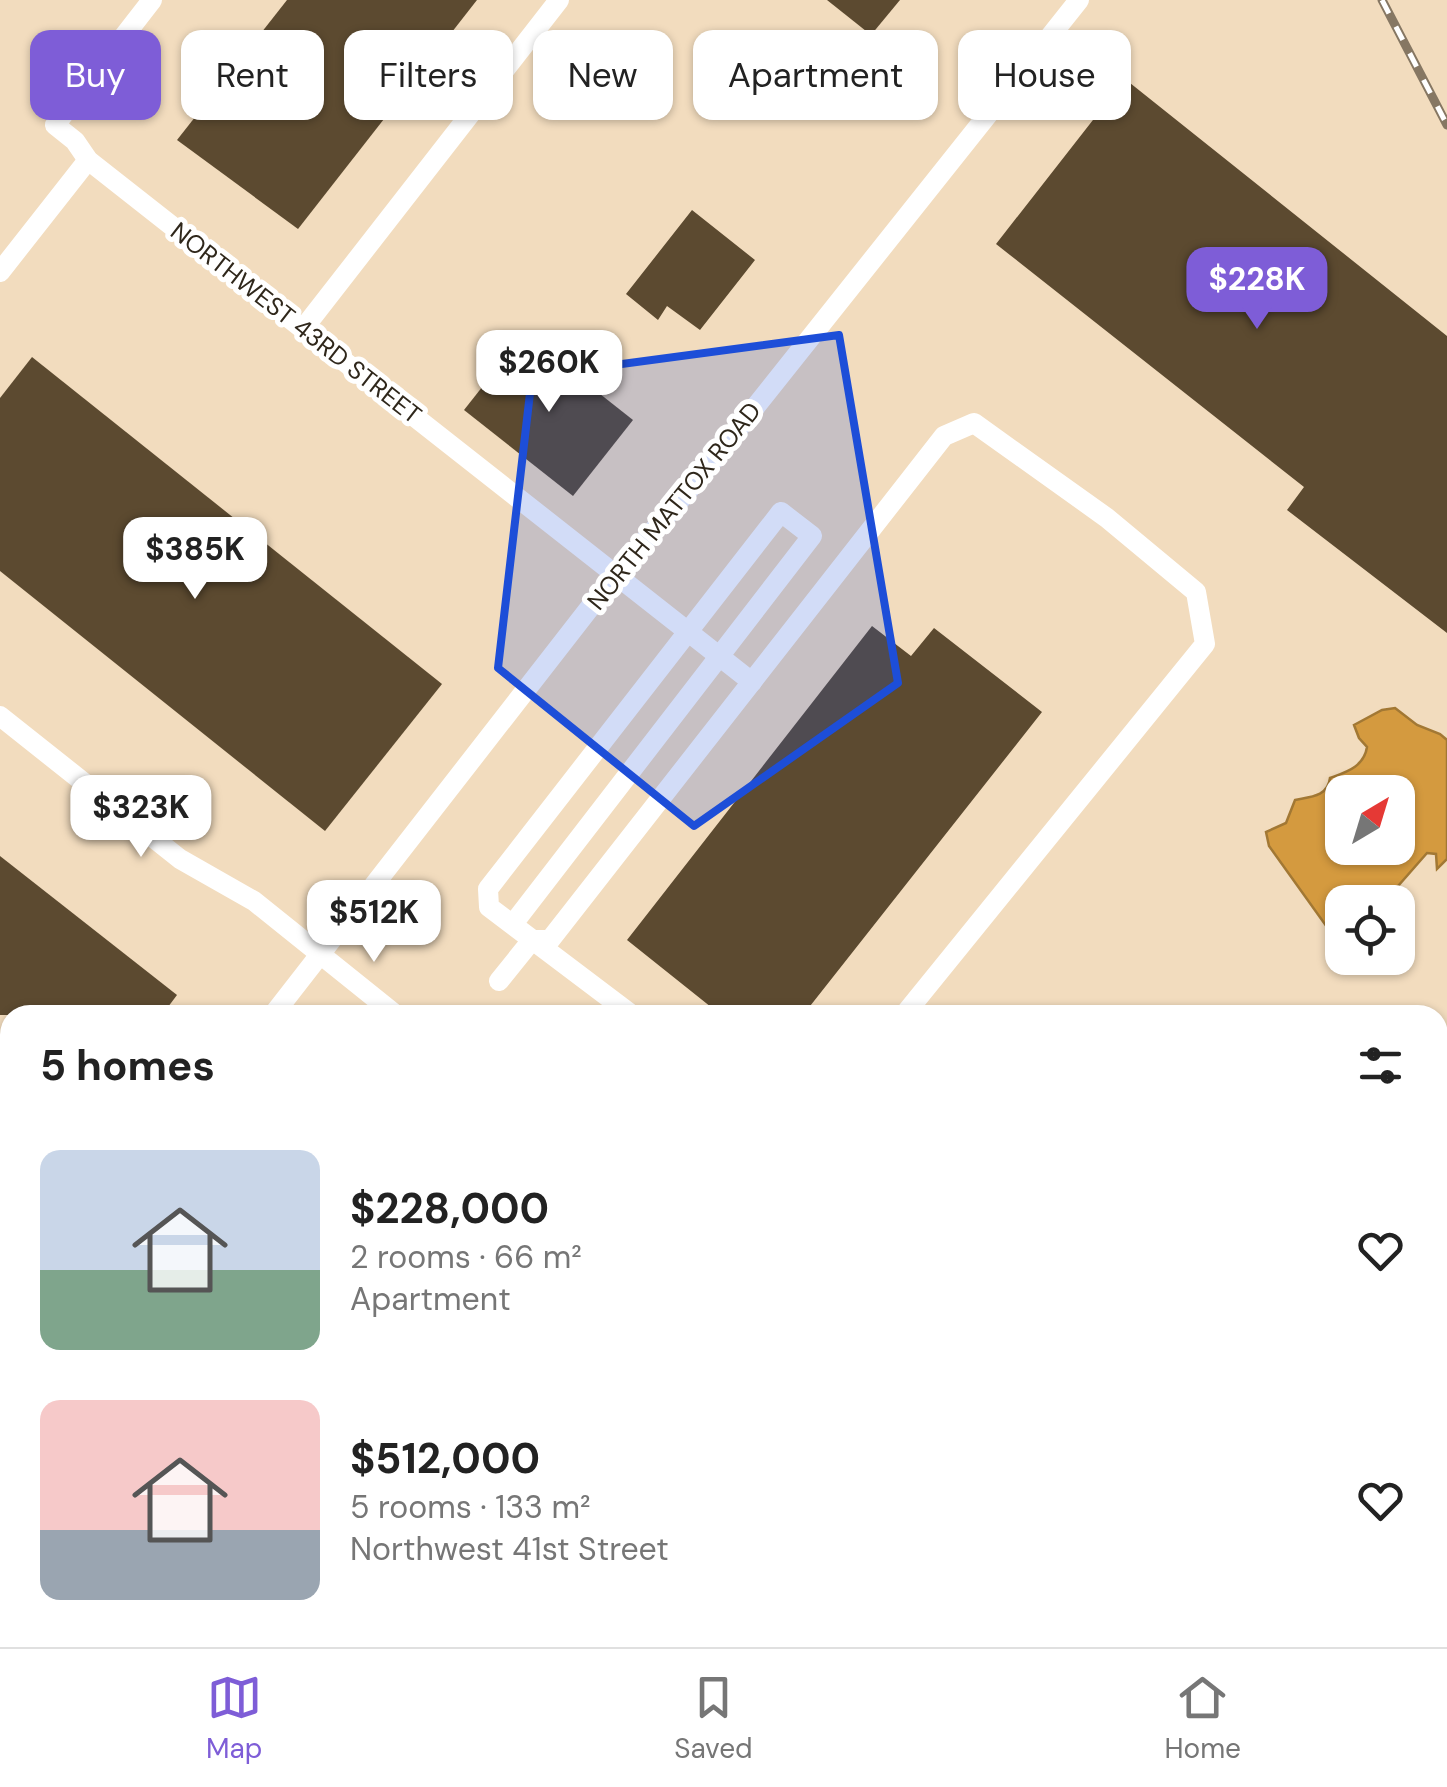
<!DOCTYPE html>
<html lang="en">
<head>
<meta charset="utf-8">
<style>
	:root { --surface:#fff; --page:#f6f6f6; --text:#222; --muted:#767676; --line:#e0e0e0; --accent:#7e5dd7 }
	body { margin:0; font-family:"DM Sans",sans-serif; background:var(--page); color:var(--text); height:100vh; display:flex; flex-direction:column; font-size:38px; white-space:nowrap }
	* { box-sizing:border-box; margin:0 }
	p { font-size:32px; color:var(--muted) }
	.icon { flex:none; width:55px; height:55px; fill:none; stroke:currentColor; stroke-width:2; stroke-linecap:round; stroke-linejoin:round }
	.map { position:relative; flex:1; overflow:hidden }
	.panel { position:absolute; left:0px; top:1005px; width:1448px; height:642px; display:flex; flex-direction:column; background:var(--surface); border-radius:30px 30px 0 0; box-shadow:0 2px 8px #0004 }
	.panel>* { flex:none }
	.guide { position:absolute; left:30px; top:30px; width:1388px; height:90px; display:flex; gap:20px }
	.needle { width:65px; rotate:38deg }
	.tools { position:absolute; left:1325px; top:775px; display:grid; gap:20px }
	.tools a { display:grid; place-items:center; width:90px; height:90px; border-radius:20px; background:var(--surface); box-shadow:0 2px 8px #0004; font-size:50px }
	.price { position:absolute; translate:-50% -85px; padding:0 22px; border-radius:20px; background:#fff; color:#222; font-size:32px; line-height:65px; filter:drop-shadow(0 2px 5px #0008) }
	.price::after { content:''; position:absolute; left:50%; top:60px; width:30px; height:22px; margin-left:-15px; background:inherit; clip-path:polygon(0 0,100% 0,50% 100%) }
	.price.current { background:var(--accent); color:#fff }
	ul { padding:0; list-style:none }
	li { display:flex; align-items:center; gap:30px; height:250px; padding:0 40px }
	li span { display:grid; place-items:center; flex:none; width:280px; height:200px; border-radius:20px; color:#555 }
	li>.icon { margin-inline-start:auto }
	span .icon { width:120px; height:120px; fill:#fffc; stroke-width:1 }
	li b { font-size:42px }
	h2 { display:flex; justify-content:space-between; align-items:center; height:120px; padding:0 40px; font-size:42px }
	.chip { padding:0 35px; border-radius:20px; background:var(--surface); box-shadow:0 2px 8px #0004; font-size:35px; line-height:90px }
	.chip.current { background:var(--accent); color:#fff }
	.tabs { display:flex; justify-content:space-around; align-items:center; height:140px; border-top:2px solid var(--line); background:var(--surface); font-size:28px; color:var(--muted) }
	.tabs a { display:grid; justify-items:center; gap:5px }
	.tabs .current { color:var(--accent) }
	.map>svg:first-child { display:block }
	.water { fill:#d49a3f; stroke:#a27834; stroke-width:2.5; fill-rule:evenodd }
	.building { fill:#5c4a30 }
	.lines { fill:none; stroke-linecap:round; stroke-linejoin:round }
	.minor { stroke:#fff; stroke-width:20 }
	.major { stroke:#d1c8f5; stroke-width:25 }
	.rail-casing { stroke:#867763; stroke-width:9 }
	.rail { stroke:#fff; stroke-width:5; stroke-dasharray:15; stroke-linecap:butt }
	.marked { fill:#1d4ed8; fill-opacity:0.2; stroke:#1d4ed8; stroke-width:8; stroke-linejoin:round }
	.labels { text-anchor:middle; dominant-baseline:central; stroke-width:10; stroke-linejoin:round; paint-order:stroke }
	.street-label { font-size:25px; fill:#2f271b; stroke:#fff }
</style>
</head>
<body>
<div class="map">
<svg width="1447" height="1647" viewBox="0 0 1447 1647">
	<rect width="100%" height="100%" fill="#f2dcbe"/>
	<path class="water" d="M1395,708L1417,725L1440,734L1447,740V859L1437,869L1436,854L1427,853L1384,902H1342V952L1333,944L1327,927L1269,846L1266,832L1286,823L1295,800C1309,797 1328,797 1330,778C1346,772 1364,767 1367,747L1359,738L1354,725L1382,710ZM1342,792H1398V848H1342Z"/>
	<g class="building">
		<path d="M287,0H477L298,229L177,140Z"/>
		<path d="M827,0H900L871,35Z"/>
		<path d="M1125,79L1447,336V633L1287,510L1304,487L996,244Z"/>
		<path d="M692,210L755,260L700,330L667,306L658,320L626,294Z"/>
		<path d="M524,334L633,420L573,496L464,410Z"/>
		<path d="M32,357L442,684L325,831L0,571V398Z"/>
		<path d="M872,626L911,656L934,628L1042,712L803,1015H721L627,940Z"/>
		<path d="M0,856L177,995L162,1015H0Z"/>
	</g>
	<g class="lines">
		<g class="minor">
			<path d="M152,0L55,125L75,141L88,160L752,682"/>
			<path d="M0,272L88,160"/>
			<path d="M303,329L559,0"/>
			<path d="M0,716L180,859L254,901L396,1015"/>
			<path d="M513,924L812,536L781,512L488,889L489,907L632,1015"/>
			<path d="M499,981L532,940H550L944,436L974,423L1107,518L1196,592L1205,644L904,1015"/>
			<path d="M273,1015L616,574L698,479L1079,0"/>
			<path d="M1438,1053L1447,1043"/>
			<path d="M1438,1083L1447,1094"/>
			<path d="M1438,1296L1447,1284"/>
			<path d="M0,1367L10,1351"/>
			<path d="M995,1638L1001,1647"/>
			<path d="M235,1647L242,1638"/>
			<path d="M1161,1647L1169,1638"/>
		</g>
		<g class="major">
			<path d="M1438,1496L1447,1484"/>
			<path d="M1438,1559L1447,1547"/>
			<path d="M1318,1647L1325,1638"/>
			<path d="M1367,1647L1375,1638"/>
		</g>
		<defs>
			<path id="rail" d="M1382,0L1447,125"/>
		</defs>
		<use href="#rail" class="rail-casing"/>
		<use href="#rail" class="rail"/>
	</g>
	<path class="marked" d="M839,335L898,683L694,826L498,668L532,376Z"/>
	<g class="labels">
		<g class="street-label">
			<text transform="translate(296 323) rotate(38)">NORTHWEST 43RD STREET</text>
			<text transform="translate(674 506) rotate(-51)">NORTH MATTOX ROAD</text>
		</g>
	</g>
</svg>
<div class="tools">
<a><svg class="needle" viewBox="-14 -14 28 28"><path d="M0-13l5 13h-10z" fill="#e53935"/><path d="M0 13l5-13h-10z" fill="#767676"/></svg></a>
<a><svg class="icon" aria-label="locate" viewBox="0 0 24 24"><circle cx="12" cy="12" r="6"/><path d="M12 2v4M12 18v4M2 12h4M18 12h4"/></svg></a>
</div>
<b class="price current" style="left:1257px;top:332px">$228K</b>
<b class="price" style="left:549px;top:415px">$260K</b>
<b class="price" style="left:195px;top:602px">$385K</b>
<b class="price" style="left:141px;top:860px">$323K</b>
<b class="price" style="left:374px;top:965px">$512K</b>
<div class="guide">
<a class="chip current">Buy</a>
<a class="chip">Rent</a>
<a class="chip">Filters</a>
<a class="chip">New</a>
<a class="chip">Apartment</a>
<a class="chip">House</a>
</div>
<section class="panel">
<h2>5 homes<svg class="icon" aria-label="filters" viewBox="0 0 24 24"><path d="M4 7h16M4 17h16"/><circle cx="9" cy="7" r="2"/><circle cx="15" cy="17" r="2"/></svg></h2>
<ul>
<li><span style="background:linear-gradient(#c9d6e8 60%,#7fa58c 0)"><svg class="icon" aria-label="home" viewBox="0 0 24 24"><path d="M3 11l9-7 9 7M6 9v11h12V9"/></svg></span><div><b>$228,000</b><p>2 rooms · 66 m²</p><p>Apartment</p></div><svg class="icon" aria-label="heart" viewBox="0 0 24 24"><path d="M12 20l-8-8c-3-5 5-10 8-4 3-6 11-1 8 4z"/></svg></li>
<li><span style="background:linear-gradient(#f6c9c9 65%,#9aa5b1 0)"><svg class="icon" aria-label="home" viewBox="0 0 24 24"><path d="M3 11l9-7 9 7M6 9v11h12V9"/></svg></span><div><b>$512,000</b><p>5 rooms · 133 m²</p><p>Northwest 41st Street</p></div><svg class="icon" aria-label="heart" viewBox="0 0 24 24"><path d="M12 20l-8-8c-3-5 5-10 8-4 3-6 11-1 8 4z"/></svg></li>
</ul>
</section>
</div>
<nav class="tabs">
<a class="current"><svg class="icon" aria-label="map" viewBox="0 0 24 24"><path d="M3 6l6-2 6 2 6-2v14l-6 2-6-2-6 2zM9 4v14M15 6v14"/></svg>Map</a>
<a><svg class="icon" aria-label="saved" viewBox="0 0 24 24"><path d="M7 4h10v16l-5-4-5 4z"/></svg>Saved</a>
<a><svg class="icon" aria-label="home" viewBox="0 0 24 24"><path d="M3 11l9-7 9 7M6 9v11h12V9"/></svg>Home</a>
</nav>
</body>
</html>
